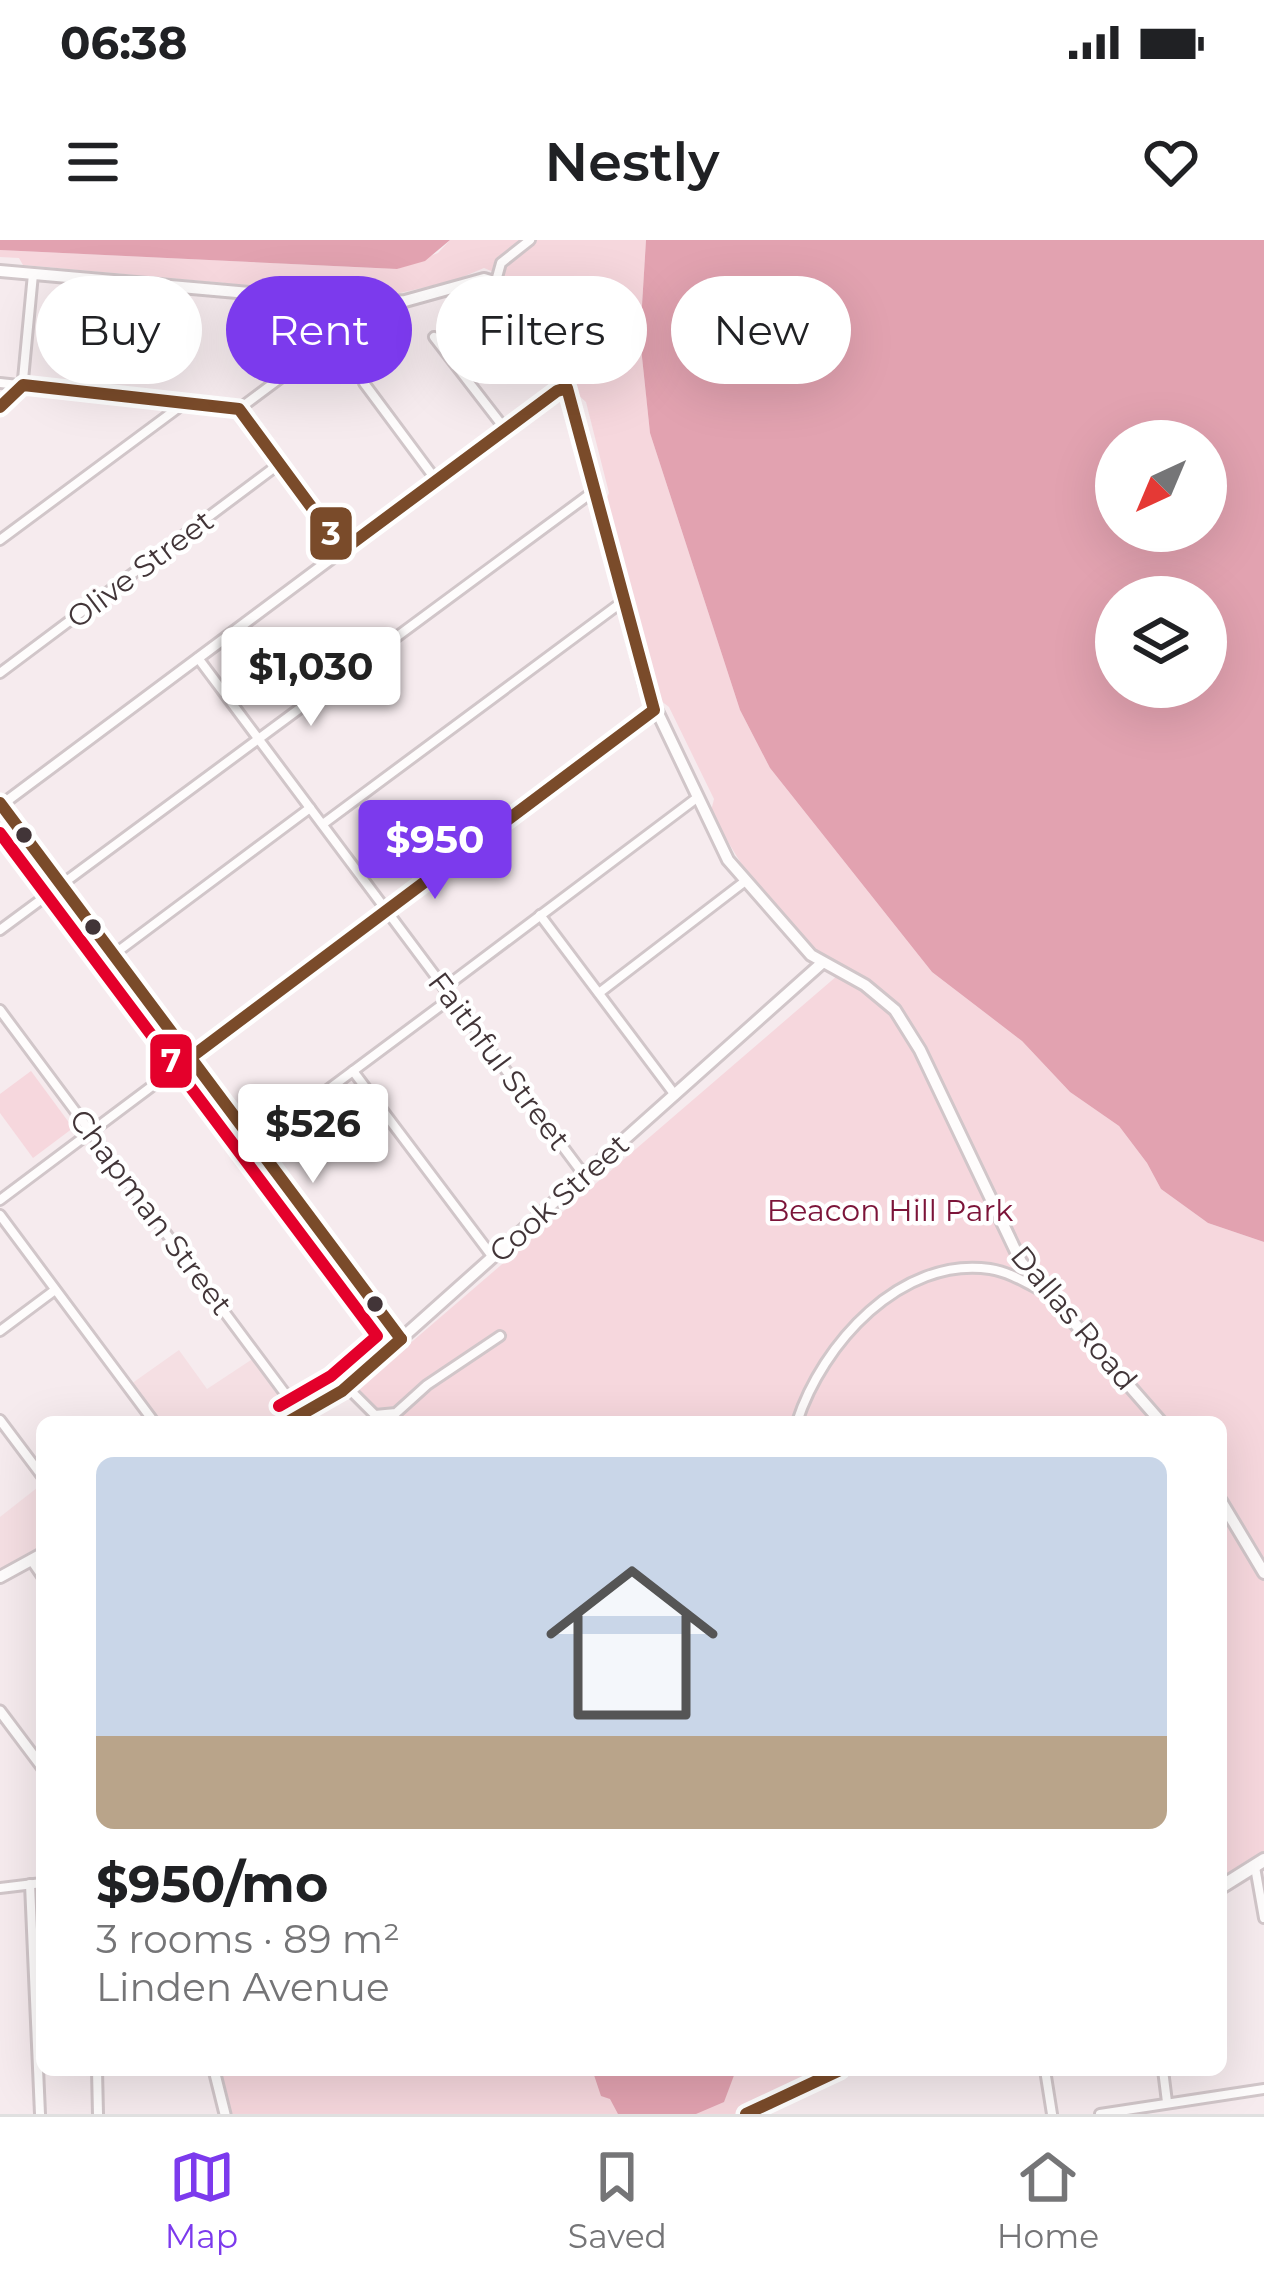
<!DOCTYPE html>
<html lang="en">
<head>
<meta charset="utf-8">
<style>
	:root { --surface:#fff; --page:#f6f6f6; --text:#202124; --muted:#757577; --line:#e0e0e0; --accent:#7c3aed }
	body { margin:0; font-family:Montserrat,sans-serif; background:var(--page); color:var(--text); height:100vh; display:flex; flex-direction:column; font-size:45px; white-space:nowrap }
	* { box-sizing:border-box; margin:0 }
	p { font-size:39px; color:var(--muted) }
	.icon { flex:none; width:66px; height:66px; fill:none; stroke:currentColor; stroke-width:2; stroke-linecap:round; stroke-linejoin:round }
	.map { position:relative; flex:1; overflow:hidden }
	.side { position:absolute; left:36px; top:1176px; width:1191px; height:660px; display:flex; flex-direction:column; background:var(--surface); border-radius:18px; box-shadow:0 12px 48px #0002 }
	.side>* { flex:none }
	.hud { position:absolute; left:36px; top:36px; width:1194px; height:108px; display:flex; gap:24px }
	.needle { width:78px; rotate:224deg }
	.buttons { position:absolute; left:1095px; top:180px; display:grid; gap:24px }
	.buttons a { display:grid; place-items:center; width:132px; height:132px; border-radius:50%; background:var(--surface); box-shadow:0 12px 48px #0002; font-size:60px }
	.price { position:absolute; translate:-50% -102px; padding:0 27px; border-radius:12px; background:#fff; color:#222; font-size:39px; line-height:78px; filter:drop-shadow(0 3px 6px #0008) }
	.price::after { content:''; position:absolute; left:50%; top:72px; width:36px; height:27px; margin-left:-18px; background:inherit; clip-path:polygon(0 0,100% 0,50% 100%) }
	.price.selected { background:var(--accent); color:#fff }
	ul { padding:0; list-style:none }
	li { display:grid; align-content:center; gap:24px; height:636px; padding:0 60px }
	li+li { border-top:3px solid var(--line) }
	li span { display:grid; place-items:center; height:372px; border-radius:18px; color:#555 }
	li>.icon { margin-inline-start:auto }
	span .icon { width:216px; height:216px; fill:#fffc; stroke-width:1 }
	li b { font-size:51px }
	.pill { padding:0 42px; border-radius:54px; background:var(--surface); box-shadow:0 12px 48px #0002; font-size:42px; line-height:108px }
	.pill.selected { background:var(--accent); color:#fff }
	.status { display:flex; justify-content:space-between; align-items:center; height:84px; padding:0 60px; background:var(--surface); direction:ltr }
	.status svg { height:33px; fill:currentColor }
	header { display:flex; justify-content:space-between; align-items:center; height:156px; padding:0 60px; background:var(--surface); font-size:54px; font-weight:600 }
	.dock { display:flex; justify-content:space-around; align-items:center; height:168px; border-top:3px solid var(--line); background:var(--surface); font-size:33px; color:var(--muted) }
	.dock a { display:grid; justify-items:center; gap:6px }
	.dock .selected { color:var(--accent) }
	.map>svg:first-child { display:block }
	.built { fill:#f5dfe3 }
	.green { fill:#f6d7dd }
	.water { fill:#e2a2b0; fill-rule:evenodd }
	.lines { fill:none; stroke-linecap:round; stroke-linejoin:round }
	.minor-casing { stroke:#d1c6c9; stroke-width:14 }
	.tertiary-casing { stroke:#d1c6c9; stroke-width:15 }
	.secondary-casing { stroke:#d1c6c9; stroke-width:16 }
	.primary-casing { stroke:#d1c6c9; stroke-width:18 }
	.minor { stroke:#fefcfc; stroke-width:8 }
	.tertiary { stroke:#fefcfc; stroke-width:9 }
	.secondary { stroke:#fefcfc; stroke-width:10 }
	.primary { stroke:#fefcfc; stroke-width:12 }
	.bus-1-casing { stroke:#fff; stroke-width:21 }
	.bus-2-casing { stroke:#fff; stroke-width:21 }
	.bus-1 { stroke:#7a4b2a; stroke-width:12 }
	.bus-2 { stroke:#e4002b; stroke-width:12 }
	.bus-dot { fill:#423538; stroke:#fff; stroke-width:4.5 }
	.labels { text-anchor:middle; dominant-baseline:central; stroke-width:9; stroke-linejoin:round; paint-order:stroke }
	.street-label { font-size:30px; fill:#423538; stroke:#fff }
	.park-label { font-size:30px; fill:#7c1439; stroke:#fff }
	.line-badge { stroke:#fff; stroke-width:4.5 }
	.badge-label { font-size:33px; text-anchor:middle; font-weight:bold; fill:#fff }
</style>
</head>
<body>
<div class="status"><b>06:38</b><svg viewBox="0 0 49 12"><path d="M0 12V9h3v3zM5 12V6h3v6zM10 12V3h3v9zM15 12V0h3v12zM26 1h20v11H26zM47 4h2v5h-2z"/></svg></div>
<header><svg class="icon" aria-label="menu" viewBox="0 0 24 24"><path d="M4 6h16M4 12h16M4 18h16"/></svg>Nestly<svg class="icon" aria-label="heart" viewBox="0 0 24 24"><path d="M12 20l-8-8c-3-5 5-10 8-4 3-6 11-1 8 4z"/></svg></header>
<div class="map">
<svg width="1264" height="1874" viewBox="0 0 1264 1874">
	<rect width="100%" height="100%" fill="#f6ebee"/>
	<g class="built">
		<path d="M179,1110L207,1149L254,1118L288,1169L270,1182H159L131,1144Z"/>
		<path d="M42,1244V1305L0,1329V1277Z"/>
	</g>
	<g class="green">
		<path d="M450,0H646L640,98L650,193L740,470L770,528L932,732L1022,801L1070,852L1119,886L1147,923L1161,949L1208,983L1264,1002V1613L1221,1638V1182H389L357,1149L845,729C784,694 743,632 711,571L714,559L669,467L656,457L604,264L609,253L586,162L576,153L526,58L510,39L484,28L453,41L382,57L23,25L19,18L0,17V10L397,29L438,13Z"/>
		<path d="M31,831L73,888L33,918L0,873V854Z"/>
		<path d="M221,1830H828L736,1874H231Z"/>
	</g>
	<g class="water">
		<path d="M0,0H450L425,21L397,29L0,10Z"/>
		<path d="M646,0H1264V1002L1208,983L1161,949L1147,923L1119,886L1070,852L1022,801L932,732L770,528L740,470L650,193L640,98ZM1206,201V291H1116V201ZM1206,357V447H1116V357Z"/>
		<path d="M584,1830H641L659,1834C676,1827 686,1836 703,1834C714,1833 724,1830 736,1830L724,1862L696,1874H618L610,1859L601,1856L594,1835Z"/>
	</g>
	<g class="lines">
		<defs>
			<g id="minor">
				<path d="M496,41L501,23L530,0"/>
				<path d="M434,97L505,189"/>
				<path d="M0,143L239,169L361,78L362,63"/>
				<path d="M364,143L436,240"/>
				<path d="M0,167L22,150L33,34"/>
				<path d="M239,169L343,310"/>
				<path d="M0,300L186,162"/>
				<path d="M198,418L584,935"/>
				<path d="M0,433L279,224"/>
				<path d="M0,563L401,1099"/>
				<path d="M323,584L622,362"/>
				<path d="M540,675L675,855"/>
				<path d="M0,690L594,251"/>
				<path d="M113,715L310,568"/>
				<path d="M444,748L698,557"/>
				<path d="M599,753L744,642"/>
				<path d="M0,770L301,1175"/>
				<path d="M353,831L492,1016"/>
				<path d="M255,904L451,758"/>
				<path d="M0,960L654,470"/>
				<path d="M0,975L154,1182"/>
				<path d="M0,1091L55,1050"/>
				<path d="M347,1147L382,1182"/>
				<path d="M375,1175L396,1173L427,1145L500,1096"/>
				<path d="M0,1180L42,1236"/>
				<path d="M797,1182C822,1104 901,1016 990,1029C1009,1032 1025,1042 1042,1051"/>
				<path d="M31,1320L42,1336"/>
				<path d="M1255,1627L1264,1678"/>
				<path d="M30,1644L40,1874"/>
				<path d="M0,1648L42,1643"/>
				<path d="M97,1830L98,1874"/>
				<path d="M1045,1830L1052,1874"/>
				<path d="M1163,1830L1167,1862"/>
				<path d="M1100,1874L1264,1849"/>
			</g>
			<g id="tertiary">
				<path d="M0,566L505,189L567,148"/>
				<path d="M0,1471L42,1527"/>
				<path d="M214,1830L225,1874"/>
			</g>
			<g id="secondary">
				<path d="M0,31L362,63L405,61L484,39L501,44L517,58L567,148L645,446L728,620L811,715L865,745L895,770L920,810L1021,1022L1161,1182"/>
				<path d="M288,1182L347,1147L822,723"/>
				<path d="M1221,1261L1264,1333"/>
				<path d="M0,1337L42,1314"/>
			</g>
			<g id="primary">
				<path d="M1221,1647L1264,1620"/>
				<path d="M746,1874L840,1830"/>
			</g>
		</defs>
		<use href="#minor" class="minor-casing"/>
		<use href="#tertiary" class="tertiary-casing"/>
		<use href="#secondary" class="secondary-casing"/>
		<use href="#primary" class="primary-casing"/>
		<use href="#minor" class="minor"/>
		<use href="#tertiary" class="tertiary"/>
		<use href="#secondary" class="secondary"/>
		<use href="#primary" class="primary"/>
		<defs>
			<g id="bus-1">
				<path d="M0,167L23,145L239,169L343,310L557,151L567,148L654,470L190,818"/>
				<path d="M0,563L401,1099"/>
				<path d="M288,1182L342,1151L401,1099"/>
				<path d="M746,1874L840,1830"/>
			</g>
			<path id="bus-2" d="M0,593L377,1096L331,1136L279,1166"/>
		</defs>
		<use href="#bus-1" class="bus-1-casing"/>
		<use href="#bus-2" class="bus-2-casing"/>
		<use href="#bus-1" class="bus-1"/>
		<use href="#bus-2" class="bus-2"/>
	</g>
	<g class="bus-dot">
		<circle cx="24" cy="595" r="10"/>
		<circle cx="93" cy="687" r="10"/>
		<circle cx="375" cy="1064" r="10"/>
	</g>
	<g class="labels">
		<g class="street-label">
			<text transform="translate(140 329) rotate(-37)">Olive Street</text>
			<text transform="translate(499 821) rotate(53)">Faithful Street</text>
			<text transform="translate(559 958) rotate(-42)">Cook Street</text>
			<text transform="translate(151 972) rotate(53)">Chapman Street</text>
			<text transform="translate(1074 1078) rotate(50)">Dallas Road</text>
		</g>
		<g class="park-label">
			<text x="890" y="970">Beacon Hill Park</text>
		</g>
	</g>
	<g class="line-badge">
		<rect x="308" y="265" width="46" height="57" rx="12" fill="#7a4b2a"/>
		<rect x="148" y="792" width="46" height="58" rx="12" fill="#e4002b"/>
	</g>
	<g class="badge-label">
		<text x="331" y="305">3</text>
		<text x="171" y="832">7</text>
	</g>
</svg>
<div class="buttons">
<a><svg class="needle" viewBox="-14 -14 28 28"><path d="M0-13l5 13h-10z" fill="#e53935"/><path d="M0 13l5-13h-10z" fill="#757577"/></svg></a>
<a><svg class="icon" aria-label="layers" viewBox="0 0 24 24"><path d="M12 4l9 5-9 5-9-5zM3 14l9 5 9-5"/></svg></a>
</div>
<b class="price" style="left:311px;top:489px">$1,030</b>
<b class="price selected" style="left:435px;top:662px">$950</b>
<b class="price" style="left:313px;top:946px">$526</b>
<div class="hud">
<a class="pill">Buy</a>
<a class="pill selected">Rent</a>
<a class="pill">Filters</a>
<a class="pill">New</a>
</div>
<section class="side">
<ul>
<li><span style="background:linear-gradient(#c9d6e8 75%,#b9a48a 0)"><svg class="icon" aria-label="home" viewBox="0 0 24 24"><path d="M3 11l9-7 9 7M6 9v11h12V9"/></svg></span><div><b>$950/mo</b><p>3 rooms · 89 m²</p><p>Linden Avenue</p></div></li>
</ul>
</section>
</div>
<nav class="dock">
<a class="selected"><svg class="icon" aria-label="map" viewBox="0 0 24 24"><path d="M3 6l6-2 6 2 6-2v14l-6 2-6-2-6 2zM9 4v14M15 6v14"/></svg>Map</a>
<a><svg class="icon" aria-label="saved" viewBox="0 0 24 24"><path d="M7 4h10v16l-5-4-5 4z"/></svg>Saved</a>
<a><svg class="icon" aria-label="home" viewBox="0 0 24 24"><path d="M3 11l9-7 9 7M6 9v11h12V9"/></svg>Home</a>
</nav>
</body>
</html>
